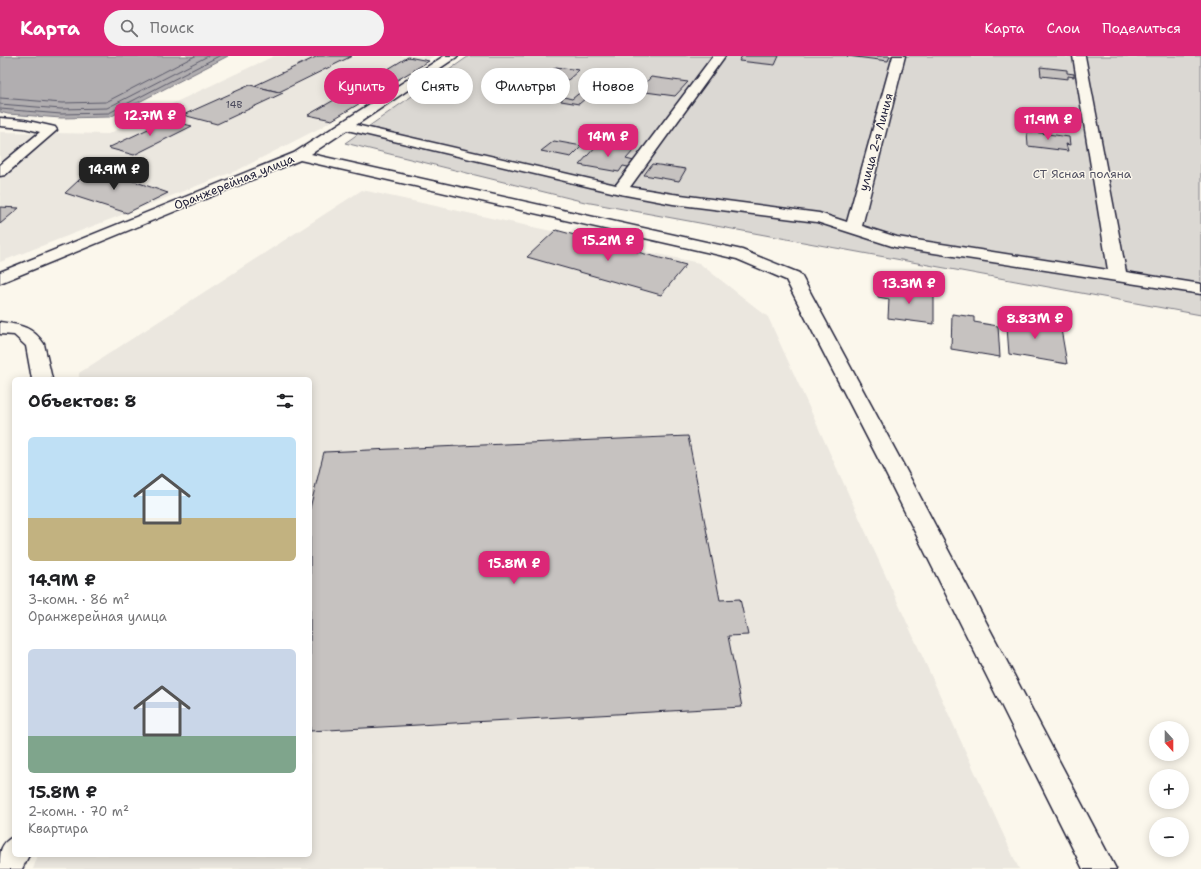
<!DOCTYPE html>
<html lang="ru">
<head>
<meta charset="utf-8">
<style>
	:root { --surface:#fff; --page:#f2f2f2; --text:#202124; --muted:#757577; --accent:#db2777 }
	body { margin:0; font-family:"Shantell Sans",sans-serif; background:var(--page); color:var(--text); height:100vh; display:flex; flex-direction:column; font-size:15px; white-space:nowrap }
	* { box-sizing:border-box; margin:0 }
	p { font-size:13px; color:var(--muted) }
	.icon { flex:none; width:22px; height:22px; fill:none; stroke:currentColor; stroke-width:2; stroke-linecap:round; stroke-linejoin:round }
	.map { position:relative; flex:1; overflow:hidden }
	.sheet { position:absolute; left:12px; top:321px; width:300px; height:480px; display:flex; flex-direction:column; background:var(--surface); border-radius:6px; box-shadow:0 2px 10px #0003 }
	.sheet>* { flex:none }
	.hud { position:absolute; left:324px; top:12px; width:380px; height:36px; display:flex; gap:8px }
	.needle { width:26px; rotate:159deg }
	.fabs { position:absolute; left:1149px; top:665px; display:grid; gap:8px }
	.fabs a { display:grid; place-items:center; width:40px; height:40px; border-radius:50%; background:var(--surface); box-shadow:0 2px 10px #0003; font-size:20px }
	.price { position:absolute; translate:-50% -34px; padding:0 9px; border-radius:8px; background:var(--accent); color:#fff; font-size:13px; line-height:26px; filter:drop-shadow(0 1px 2px #0008) }
	.price::after { content:''; position:absolute; left:50%; top:24px; width:12px; height:9px; margin-left:-6px; background:inherit; clip-path:polygon(0 0,100% 0,50% 100%) }
	.price.on { background:#222; color:#fff }
	ul { padding:0; list-style:none }
	li { display:grid; align-content:center; gap:8px; height:212px; padding:0 16px }
	li span { display:grid; place-items:center; height:124px; border-radius:6px; color:#555 }
	li>.icon { margin-inline-start:auto }
	span .icon { width:72px; height:72px; fill:#fffc; stroke-width:1 }
	li b { font-size:17px }
	h2 { display:flex; justify-content:space-between; align-items:center; height:48px; padding:0 16px; font-size:17px }
	.chip { padding:0 14px; border-radius:18px; background:var(--surface); box-shadow:0 2px 10px #0003; font-size:14px; line-height:36px }
	.chip.on { background:var(--accent); color:#fff }
	header { display:flex; align-items:center; gap:24px; box-sizing:border-box; height:56px; padding:0 20px; background:var(--accent); color:#fff }
	header strong { font-size:19px }
	nav { display:flex; gap:22px; margin-inline-start:auto; font-size:14px }
	.search { width:280px; height:36px; background:var(--page); display:flex; align-items:center; gap:10px; box-sizing:border-box; padding:0 14px; border-radius:22px; color:var(--muted); font-size:15px }
	.map>svg:first-child { display:block }
	.built { fill:#ebe7df }
	.green { fill:#dbd8d3; stroke:#7e7d87 }
	.water { fill:#b1aeb0; stroke:#787681 }
	.lines { fill:none; stroke-linecap:round; stroke-linejoin:round }
	.shore { stroke:#5b5a6a; stroke-width:1 }
	.building { fill:#c6c2c0; stroke:#22223b }
	.minor-casing { stroke:#22223b; stroke-width:3 }
	.minor { fill:#fbf7ec; fill-rule:evenodd }
	.labels { text-anchor:middle; dominant-baseline:central; stroke-width:3; stroke-linejoin:round; paint-order:stroke }
	.far-number-label { font-size:10px; fill:#4b4a5c }
	.far-street-label { font-size:12px; fill:#22223b; stroke:#fbf7ec }
	.far-park-label { font-size:12px; fill:#505061; stroke:#fbf7ec }
</style>
</head>
<body>
<header>
<strong>Карта</strong>
<div class="search"><svg class="icon" aria-label="search" viewBox="0 0 24 24"><circle cx="10" cy="10" r="6"/><path d="M15 15l6 6"/></svg>Поиск</div>
<nav><a>Карта</a><a>Слои</a><a>Поделиться</a></nav>
</header>
<div class="map">
<svg width="1201" height="813" viewBox="0 0 1201 813">
	<rect width="100%" height="100%" fill="#fbf7ec"/>
	<filter id="ink" filterUnits="userSpaceOnUse"><feTurbulence type="fractalNoise" baseFrequency=".025" numOctaves="2"/><feDisplacementMap in="SourceGraphic" scale="8" xChannelSelector="R" yChannelSelector="G"/><feConvolveMatrix kernelMatrix="1 2 1 2 8 2 1 2 1" color-interpolation-filters="sRGB"/></filter>
	<g filter="url(#ink)">
		<g class="built">
			<path d="M274,0H434L320,72L238,114L0,206V76L108,78Z"/>
			<path d="M362,134L699,207L768,261L1019,813H33L38,799H310V323H79V317Z"/>
		</g>
		<path class="green" d="M469,0H1201V259L585,146L345,87Z"/>
		<path class="water" d="M0,0H228L110,61L61,62L8,58L0,56Z"/>
		<g class="lines">
			<g class="shore">
				<path d="M0,42L62,47L106,46L195,0"/>
				<path d="M0,48L61,53L107,52L208,0"/>
				<path d="M0,53L61,58L109,57L219,0"/>
			</g>
		</g>
		<g class="building">
			<path d="M318,0H352L279,36L254,30Z"/>
			<path d="M742,0H779L775,9L739,5Z"/>
			<path d="M847,0H890L888,5Z"/>
			<path d="M408,1L429,5L389,29L368,25Z"/>
			<path d="M556,11L579,14L568,24L545,20Z"/>
			<path d="M1040,11L1067,14V17L1074,18V21L1068,20V23L1041,20Z"/>
			<path d="M651,21L688,26L675,40L638,35Z"/>
			<path d="M536,28L563,32L551,44L523,40Z"/>
			<path d="M250,29L283,37L217,68L183,59Z"/>
			<path d="M583,34L593,36L579,48L561,45L564,41L572,43Z"/>
			<path d="M348,36L372,40L332,64L308,59Z"/>
			<path d="M167,64L192,70L134,99L108,92Z"/>
			<path d="M1027,75L1069,81L1070,89L1066,88L1068,95L1028,90Z"/>
			<path d="M554,85L582,90L571,101L541,95Z"/>
			<path d="M598,88L634,94L626,103L634,105L628,111L623,110L619,116L579,109Z"/>
			<path d="M652,108L686,113L679,125L644,119Z"/>
			<path d="M93,111L168,137L127,157L65,137Z"/>
			<path d="M0,151L19,152L0,168Z"/>
			<path d="M556,174L686,209L661,239L527,201Z"/>
			<path d="M878,231L934,239V268L888,262L889,243L878,241Z"/>
			<path d="M952,258L974,261V266L998,270L1000,301L951,293Z"/>
			<path d="M1006,258L1037,263L1038,270L1061,273L1067,308L1009,298Z"/>
			<path d="M688,380L720,544L740,543L748,579L728,580L742,651L310,675V452L324,396Z"/>
		</g>
		<g class="lines">
			<defs>
				<g id="minor">
					<path d="M444,0H458L356,69L616,129L713,0H725L630,131L673,138L819,157L847,166L893,0H905L862,170L897,181L1108,214L1073,0H1085L1126,216L1201,228V238L895,191L817,166L673,148L620,138L347,74L311,98L742,194L799,217L802,221L905,412L1116,813H1083L883,412L786,224L737,203L300,104L0,227V216L294,97Z"/>
					<path d="M0,62L24,64L55,71L57,74L5,119L0,120V109L40,76L24,72L0,70Z"/>
					<path d="M0,266C20,269 32,270 44,288L52,323H32L26,290L14,279L0,278Z"/>
					<path d="M14,780V799H29L22,813H0C0,794 0,788 14,780Z"/>
				</g>
			</defs>
			<use href="#minor" class="minor-casing"/>
			<use href="#minor" class="minor"/>
		</g>
	</g>
	<g class="labels">
		<g class="far-number-label">
			<text x="234" y="48">14В</text>
		</g>
		<g class="far-street-label">
			<text transform="translate(876 86) rotate(-75)">улица 2-я Линия</text>
			<text transform="translate(234 126) rotate(-22)">Оранжерейная улица</text>
		</g>
		<g class="far-park-label">
			<text x="1082" y="118">СТ Ясная поляна</text>
		</g>
	</g>
</svg>
<div class="fabs">
<a><svg class="needle" viewBox="-14 -14 28 28"><path d="M0-13l5 13h-10z" fill="#e53935"/><path d="M0 13l5-13h-10z" fill="#757577"/></svg></a>
<a>+</a>
<a>−</a>
</div>
<b class="price" style="left:150px;top:81px">12.7M ₽</b>
<b class="price" style="left:1048px;top:85px">11.9M ₽</b>
<b class="price" style="left:608px;top:102px">14M ₽</b>
<b class="price on" style="left:114px;top:135px">14.9M ₽</b>
<b class="price" style="left:608px;top:206px">15.2M ₽</b>
<b class="price" style="left:909px;top:249px">13.3M ₽</b>
<b class="price" style="left:1035px;top:284px">8.83M ₽</b>
<b class="price" style="left:514px;top:529px">15.8M ₽</b>
<div class="hud">
<a class="chip on">Купить</a>
<a class="chip">Снять</a>
<a class="chip">Фильтры</a>
<a class="chip">Новое</a>
</div>
<section class="sheet">
<h2>Объектов: 8<svg class="icon" aria-label="filters" viewBox="0 0 24 24"><path d="M4 7h16M4 17h16"/><circle cx="9" cy="7" r="2"/><circle cx="15" cy="17" r="2"/></svg></h2>
<ul>
<li><span style="background:linear-gradient(#bfe0f5 65%,#c2b280 0)"><svg class="icon" aria-label="home" viewBox="0 0 24 24"><path d="M3 11l9-7 9 7M6 9v11h12V9"/></svg></span><div><b>14.9M ₽</b><p>3-комн. · 86 m²</p><p>Оранжерейная улица</p></div></li>
<li><span style="background:linear-gradient(#c9d6e8 70%,#7fa58c 0)"><svg class="icon" aria-label="home" viewBox="0 0 24 24"><path d="M3 11l9-7 9 7M6 9v11h12V9"/></svg></span><div><b>15.8M ₽</b><p>2-комн. · 70 m²</p><p>Квартира</p></div></li>
</ul>
</section>
</div>
</body>
</html>
